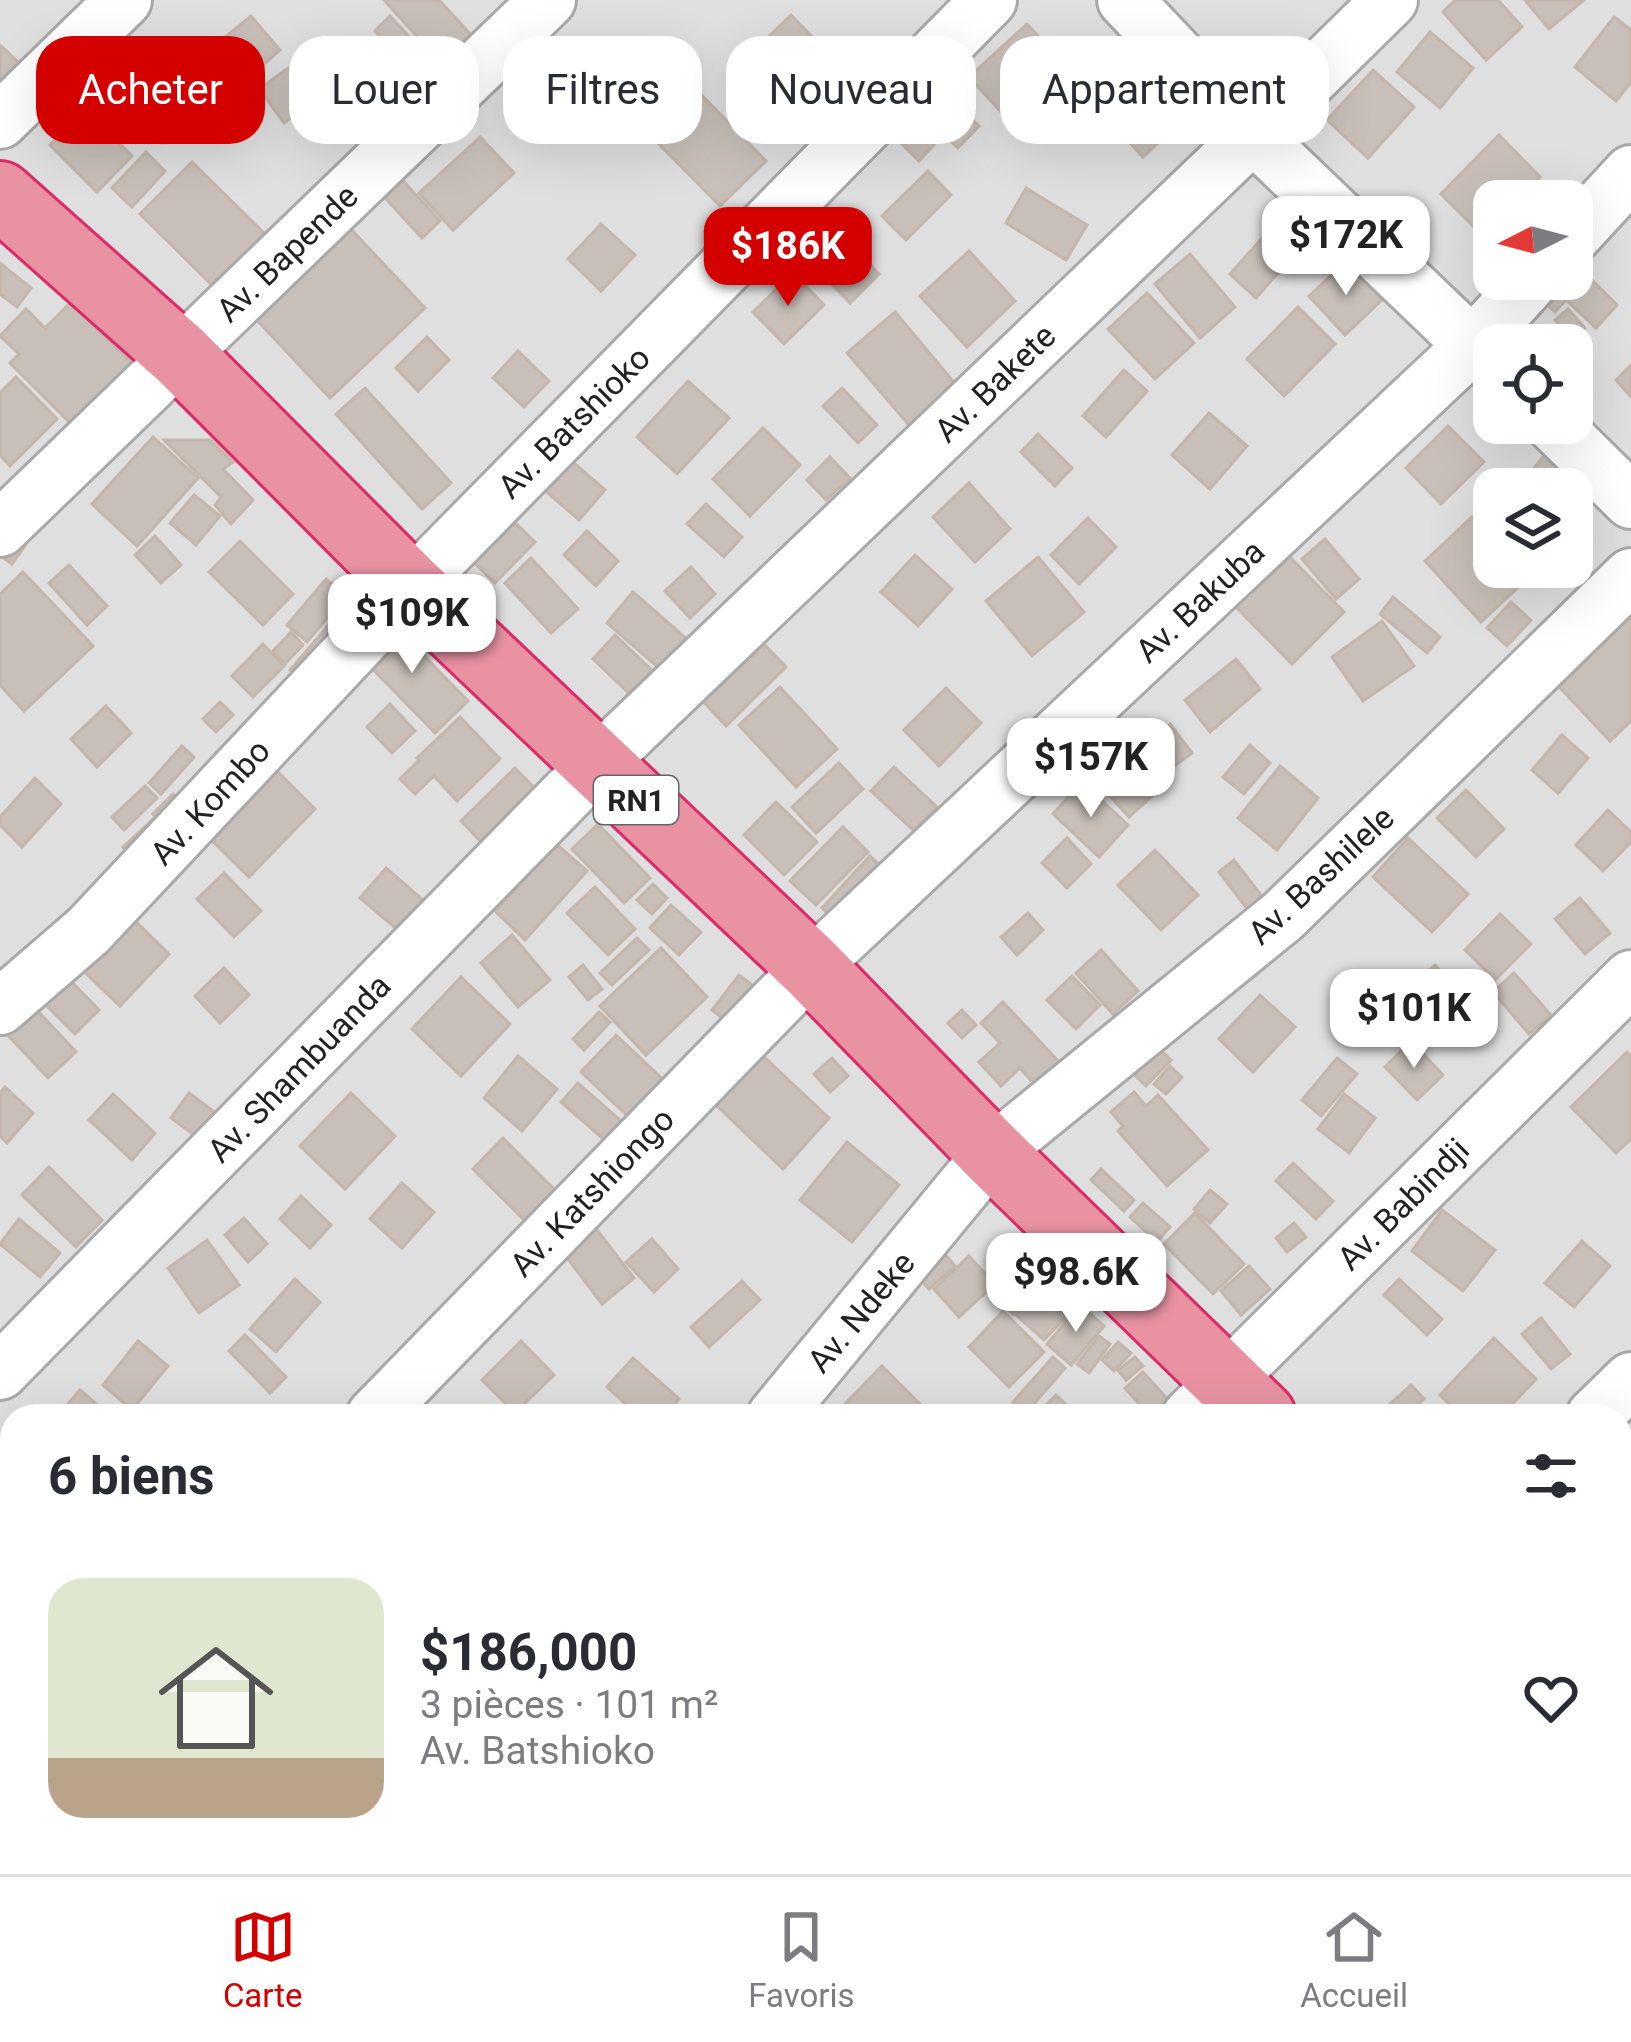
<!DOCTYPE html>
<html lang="fr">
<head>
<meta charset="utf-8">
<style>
	:root { --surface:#fff; --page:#f7f7f7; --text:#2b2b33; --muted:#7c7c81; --line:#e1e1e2; --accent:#d40000 }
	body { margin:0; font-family:Roboto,sans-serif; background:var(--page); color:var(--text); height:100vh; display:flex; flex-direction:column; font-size:45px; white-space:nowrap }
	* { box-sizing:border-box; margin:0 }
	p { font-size:39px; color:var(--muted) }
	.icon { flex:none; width:66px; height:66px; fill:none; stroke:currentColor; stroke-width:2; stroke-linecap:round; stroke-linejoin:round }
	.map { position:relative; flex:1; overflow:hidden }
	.panel { position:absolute; left:0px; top:1404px; width:1632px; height:471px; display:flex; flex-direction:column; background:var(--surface); border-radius:36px 36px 0 0; box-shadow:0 12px 48px #0002 }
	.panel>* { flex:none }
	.banner { position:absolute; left:36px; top:36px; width:1560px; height:108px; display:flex; gap:24px }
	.needle { width:78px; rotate:264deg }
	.buttons { position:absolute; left:1473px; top:180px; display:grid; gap:24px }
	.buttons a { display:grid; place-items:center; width:120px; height:120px; border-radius:24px; background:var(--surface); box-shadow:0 12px 48px #0002; font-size:60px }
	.price { position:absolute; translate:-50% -102px; padding:0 27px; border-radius:24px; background:#fff; color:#222; font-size:39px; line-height:78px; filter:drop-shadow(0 3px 6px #0008) }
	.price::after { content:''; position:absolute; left:50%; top:72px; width:36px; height:27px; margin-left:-18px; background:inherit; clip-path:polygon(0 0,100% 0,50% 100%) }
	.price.on { background:var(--accent); color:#fff }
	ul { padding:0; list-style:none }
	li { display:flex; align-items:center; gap:36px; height:300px; padding:0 48px }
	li+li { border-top:3px solid var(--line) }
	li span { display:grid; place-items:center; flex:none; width:336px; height:240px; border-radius:36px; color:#555 }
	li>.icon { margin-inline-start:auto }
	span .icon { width:144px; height:144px; fill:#fffc; stroke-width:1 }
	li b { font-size:51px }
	h2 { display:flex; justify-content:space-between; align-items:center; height:144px; padding:0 48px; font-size:51px }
	.tag { padding:0 42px; border-radius:36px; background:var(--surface); box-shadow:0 12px 48px #0002; font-size:42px; line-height:108px }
	.tag.on { background:var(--accent); color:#fff }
	.tabs { display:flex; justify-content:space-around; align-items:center; height:168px; border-top:3px solid var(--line); background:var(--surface); font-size:33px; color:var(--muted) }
	.tabs a { display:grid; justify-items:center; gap:6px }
	.tabs .on { color:var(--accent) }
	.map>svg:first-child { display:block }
	.residential { fill:#e0dfdf; fill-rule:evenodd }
	.building { fill:#c7bfb8; stroke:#c4b6ab; stroke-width:3 }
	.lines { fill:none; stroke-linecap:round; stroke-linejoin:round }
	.minor-casing { stroke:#a9a9a9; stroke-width:60 }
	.highway-casing { stroke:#dc2a67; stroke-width:72 }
	.minor { stroke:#fff; stroke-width:54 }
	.highway { stroke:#e892a2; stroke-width:66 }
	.labels { text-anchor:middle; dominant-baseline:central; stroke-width:10; stroke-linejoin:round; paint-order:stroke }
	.shield { fill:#fff; stroke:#646464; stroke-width:3 }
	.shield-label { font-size:30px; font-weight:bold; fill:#222 }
	.street-label { font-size:33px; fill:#222; stroke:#fff }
</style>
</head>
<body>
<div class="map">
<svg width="1631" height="1874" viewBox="0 0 1631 1874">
	<rect width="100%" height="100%" fill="#f2efe9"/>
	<path class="residential" d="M0,0H1631V1874H0ZM1494,201H1572V279H1494ZM1494,345H1572V423H1494ZM1494,489H1572V567H1494ZM12,1416H1620V1863H12Z"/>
	<g class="building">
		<path d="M384,0H439L472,36L442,64Z"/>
		<path d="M1455,0H1498L1522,27L1486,60L1443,12Z"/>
		<path d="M1525,0H1584L1549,29Z"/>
		<path d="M791,15L828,53L792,88L755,50Z"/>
		<path d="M251,16L280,50L248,78L218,43Z"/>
		<path d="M390,16L441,71L425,86L375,31Z"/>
		<path d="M1614,17L1631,30V82L1616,101L1575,67Z"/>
		<path d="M1027,24L1071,72L1013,125L969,77Z"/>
		<path d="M1430,32L1473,68L1440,108L1397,72Z"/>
		<path d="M369,40L390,63L361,89L340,66Z"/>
		<path d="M0,45L33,76L0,104Z"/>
		<path d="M163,65L202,102L163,143L124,106Z"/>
		<path d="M288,68L312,103L284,123L259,89Z"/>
		<path d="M573,69L605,104L564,142L532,107Z"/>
		<path d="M1373,70L1414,107L1368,158L1327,120Z"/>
		<path d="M680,73L766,161L720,206L634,119Z"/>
		<path d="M345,79L360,104L328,124L313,98Z"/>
		<path d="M749,79L780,109L766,124L735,94Z"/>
		<path d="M1139,87L1175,127L1143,157L1106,117Z"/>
		<path d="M954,102L979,126L958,148L933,124Z"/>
		<path d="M85,109L132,156L97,192L50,145Z"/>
		<path d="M912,114L939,139L919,161L892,134Z"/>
		<path d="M1499,135L1540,177L1516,201H1494V223L1482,235L1441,194Z"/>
		<path d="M480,137L514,173L453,230L419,193Z"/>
		<path d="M146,152L165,171L132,207L112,188Z"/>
		<path d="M192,162L271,240L219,292L140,214Z"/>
		<path d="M928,171L951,195L906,240L882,216Z"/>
		<path d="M396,173L440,221L422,238L378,190Z"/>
		<path d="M1026,188L1087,225L1066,260L1006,223Z"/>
		<path d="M1281,217L1307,240L1256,298L1230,274Z"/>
		<path d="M601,224L635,255L601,291L568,259Z"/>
		<path d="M349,227L425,308L330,398L255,318Z"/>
		<path d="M852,247L879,274L850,303L823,275Z"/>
		<path d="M969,251L1015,301L967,347L920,296Z"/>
		<path d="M1190,254L1235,307L1200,338L1155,284Z"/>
		<path d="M1572,260L1617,305L1596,328L1566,300L1555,312L1534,293L1547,279H1572Z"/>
		<path d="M1347,261L1382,300L1345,335L1309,296Z"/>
		<path d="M1,264L31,288L17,307L0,294Z"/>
		<path d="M793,273L824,305L784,344L753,312Z"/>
		<path d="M1147,293L1194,343L1155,379L1108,329Z"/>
		<path d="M71,302L140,371L79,432L10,363L19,354L0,336L26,309L45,328Z"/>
		<path d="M1298,307L1335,344L1284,396L1247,359Z"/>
		<path d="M1568,309L1585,328L1572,339L1555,320Z"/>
		<path d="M895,312L968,399L921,439L847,353Z"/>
		<path d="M427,337L449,360L418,391L396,368Z"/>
		<path d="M518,351L549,381L524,407L493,378Z"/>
		<path d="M1631,365V397L1616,380Z"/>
		<path d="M1124,370L1147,391L1106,437L1083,416Z"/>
		<path d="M16,377L57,419L10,466L0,455V393Z"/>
		<path d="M688,381L729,418L677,474L637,437Z"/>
		<path d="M365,388L451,483L422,509L336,414Z"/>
		<path d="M842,388L877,425L858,443L823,406Z"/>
		<path d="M1209,413L1247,446L1210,489L1172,455Z"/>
		<path d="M1448,426L1484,462L1441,504L1406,468Z"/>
		<path d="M763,428L800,465L750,516L713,479Z"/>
		<path d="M1038,434L1072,468L1055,486L1021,452Z"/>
		<path d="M153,437L198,478L137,546L92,504Z"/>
		<path d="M164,440H210L233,462L223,469L253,500L231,524L215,505L221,497Z"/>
		<path d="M560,451L605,490L579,520L534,481Z"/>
		<path d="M1545,454L1584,485L1572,500V489H1518Z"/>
		<path d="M830,457L850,478L826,500L807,480Z"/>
		<path d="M969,483L1010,529L975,562L933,517Z"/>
		<path d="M194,495L220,516L196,545L170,523Z"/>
		<path d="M706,504L742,537L724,557L687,524Z"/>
		<path d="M501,509L535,542L495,583L461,550Z"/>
		<path d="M1472,517L1494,541V567H1518L1528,578L1481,622L1425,561Z"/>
		<path d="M1088,518L1116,547L1079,584L1051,555Z"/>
		<path d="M36,530L12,564L0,555V545Z"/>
		<path d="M587,531L618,561L596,586L564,555Z"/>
		<path d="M155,536L181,565L161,583L135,555Z"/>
		<path d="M1325,539L1359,579L1336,599L1302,559Z"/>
		<path d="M240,541L293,594L263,625L209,572Z"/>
		<path d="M1283,550L1344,612L1292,664L1231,602Z"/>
		<path d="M915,555L952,589L918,626L881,592Z"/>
		<path d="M1038,557L1084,612L1032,656L986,601Z"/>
		<path d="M531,558L578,609L551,633L505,583Z"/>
		<path d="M69,565L107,606L87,625L49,583Z"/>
		<path d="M691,567L715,594L690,618L665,591Z"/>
		<path d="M23,572L93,646L24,711L0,685V594Z"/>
		<path d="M326,579L346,596L307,642L287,625Z"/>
		<path d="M633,592L690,642L665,673L607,623Z"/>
		<path d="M1393,597L1440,637L1427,653L1380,614Z"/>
		<path d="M1511,602L1531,620L1507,646L1487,628Z"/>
		<path d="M1631,602V721L1610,741L1550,677Z"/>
		<path d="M388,619L468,701L435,733L355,651Z"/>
		<path d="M333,620L348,632L305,682L290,670Z"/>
		<path d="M1382,621L1414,666L1363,701L1332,657Z"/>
		<path d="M291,632L303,645L285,664L272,652Z"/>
		<path d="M615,635L659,677L637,701L593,659Z"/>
		<path d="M762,642L786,667L726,726L702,700Z"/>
		<path d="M263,644L284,666L253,697L232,676Z"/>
		<path d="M1236,659L1260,689L1210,732L1185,700Z"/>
		<path d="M780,687L837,749L796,787L739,725Z"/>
		<path d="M946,688L981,723L939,766L904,730Z"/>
		<path d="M220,702L233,715L216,732L203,719Z"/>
		<path d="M390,704L415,731L392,753L367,727Z"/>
		<path d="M106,706L131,733L97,767L71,739Z"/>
		<path d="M460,717L500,759L457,801L434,776L415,794L400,779L419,760L417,758Z"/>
		<path d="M1170,724L1192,753L1173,767L1152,738Z"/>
		<path d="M1562,735L1588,758L1558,793L1532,770Z"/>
		<path d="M1250,745L1270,763L1244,794L1223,777Z"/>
		<path d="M182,746L194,757L161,794L149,783Z"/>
		<path d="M267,761L315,809L249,877L200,829Z"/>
		<path d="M1125,762L1153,795L1129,817L1100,785Z"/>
		<path d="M839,763L863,789L816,833L792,807Z"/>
		<path d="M1280,766L1318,798L1277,850L1238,818Z"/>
		<path d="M894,767L937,807L914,831L871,791Z"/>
		<path d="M515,768L545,799L491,852L461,821Z"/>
		<path d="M35,778L61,804L22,847L0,825V817Z"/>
		<path d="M1082,782L1128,825L1099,857L1053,814Z"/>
		<path d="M145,786L157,798L124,830L112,817Z"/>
		<path d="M1466,790L1504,829L1476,857L1437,818Z"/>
		<path d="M173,794L189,812L169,831L153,814Z"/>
		<path d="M776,802L817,842L784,875L744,835Z"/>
		<path d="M1608,810L1631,832V842L1603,871L1576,845Z"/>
		<path d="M153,819L169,836L139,864L123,847Z"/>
		<path d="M598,824L650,878L624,903L572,849Z"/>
		<path d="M843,827L868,852L816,905L790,881Z"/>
		<path d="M1067,838L1091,864L1067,888L1042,863Z"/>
		<path d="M1408,838L1468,894L1432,932L1373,877Z"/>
		<path d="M556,844L587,871L525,940L495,911Z"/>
		<path d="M1155,850L1198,895L1161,930L1118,885Z"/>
		<path d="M870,856L889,874L841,926L822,908Z"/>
		<path d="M1234,860L1264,899L1249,911L1219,872Z"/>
		<path d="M386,868L424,901L399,931L360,898Z"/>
		<path d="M224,873L261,911L234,937L197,899Z"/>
		<path d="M653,884L667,898L652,914L637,900Z"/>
		<path d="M595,887L635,929L608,955L567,913Z"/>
		<path d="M1580,898L1610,933L1585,954L1555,919Z"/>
		<path d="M671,905L701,932L679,955L650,928Z"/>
		<path d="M123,909L169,954L120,1006L73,961Z"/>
		<path d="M1028,913L1043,930L1017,955L1001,937Z"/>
		<path d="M1500,914L1531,944L1495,980L1465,950Z"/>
		<path d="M512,935L550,980L518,1007L481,963Z"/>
		<path d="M637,938L649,950L612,985L600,973Z"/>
		<path d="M661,948L707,997L646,1055L600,1006Z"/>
		<path d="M1101,950L1138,991L1113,1014L1076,973Z"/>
		<path d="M583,965L602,989L588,1000L569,977Z"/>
		<path d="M1435,965L1469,1002L1437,1034L1402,997Z"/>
		<path d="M224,968L249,995L220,1023L195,996Z"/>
		<path d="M1514,973L1551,1015L1529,1034L1493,992Z"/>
		<path d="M65,975L99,1010L75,1034L40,999Z"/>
		<path d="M739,975L756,988L729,1023L712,1010Z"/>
		<path d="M1072,976L1100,1005L1076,1029L1047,1000Z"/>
		<path d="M461,977L510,1024L461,1076L412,1029Z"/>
		<path d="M21,993L76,1052L48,1078L0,1027Z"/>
		<path d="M1260,995L1295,1027L1253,1072L1219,1039Z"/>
		<path d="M1003,1002L1059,1062L1035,1085L1020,1068L1001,1086L979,1062L1000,1043L981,1023Z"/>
		<path d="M962,1010L976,1025L962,1038L948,1023Z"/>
		<path d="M599,1012L610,1022L584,1050L573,1039Z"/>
		<path d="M616,1035L671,1087L636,1124L581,1072Z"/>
		<path d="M1151,1041L1171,1060L1146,1086L1126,1067Z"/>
		<path d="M1411,1041L1443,1075L1417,1100L1385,1067Z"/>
		<path d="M1627,1052L1631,1056V1139L1616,1153L1571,1107Z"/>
		<path d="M762,1055L829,1118L783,1169L716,1105Z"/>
		<path d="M518,1056L557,1089L522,1131L484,1098Z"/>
		<path d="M832,1058L848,1076L830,1092L814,1074Z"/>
		<path d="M1337,1058L1357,1074L1321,1116L1302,1100Z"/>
		<path d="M1170,1066L1182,1077L1166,1094L1154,1084Z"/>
		<path d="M578,1083L631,1130L615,1149L561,1102Z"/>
		<path d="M5,1087L33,1113L7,1143L0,1136V1093Z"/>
		<path d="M1134,1092L1146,1106L1158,1095L1208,1150L1167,1186L1118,1131L1123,1126L1111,1112Z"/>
		<path d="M189,1093L224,1119L205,1143L171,1118Z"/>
		<path d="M351,1093L395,1136L345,1189L300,1146Z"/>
		<path d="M113,1094L155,1133L132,1160L89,1120Z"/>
		<path d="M1344,1094L1375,1118L1349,1153L1318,1129Z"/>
		<path d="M503,1138L559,1194L528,1224L473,1169Z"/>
		<path d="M847,1142L899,1185L852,1242L800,1200Z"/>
		<path d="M1293,1163L1333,1201L1316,1219L1276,1181Z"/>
		<path d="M49,1167L102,1220L76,1247L22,1195Z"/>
		<path d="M1101,1169L1134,1200L1124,1211L1091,1180Z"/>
		<path d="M402,1183L434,1212L402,1248L370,1219Z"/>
		<path d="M1210,1190L1227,1204L1210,1223L1194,1209Z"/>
		<path d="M301,1196L331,1225L310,1248L280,1219Z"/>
		<path d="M1143,1203L1170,1227L1157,1242L1130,1217Z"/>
		<path d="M1442,1210L1495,1250L1463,1291L1412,1251Z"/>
		<path d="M1195,1213L1244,1264L1213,1294L1164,1244Z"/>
		<path d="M244,1218L267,1244L248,1262L225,1235Z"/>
		<path d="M19,1219L60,1253L40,1277L0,1244Z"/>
		<path d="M1294,1223L1306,1237L1287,1252L1276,1238Z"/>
		<path d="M594,1226L634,1278L602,1304L562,1251Z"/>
		<path d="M652,1239L678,1269L654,1292L626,1262Z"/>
		<path d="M207,1240L239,1285L199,1313L168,1268Z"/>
		<path d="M1582,1241L1610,1266L1574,1307L1545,1283Z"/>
		<path d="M938,1246L955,1266L929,1289L912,1269Z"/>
		<path d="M969,1256L995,1284L959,1317L934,1289Z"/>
		<path d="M1031,1256L1050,1274L1013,1314L993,1296Z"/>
		<path d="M1249,1266L1270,1289L1241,1315L1221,1291Z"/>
		<path d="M1053,1276L1081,1301L1044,1340L1016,1315Z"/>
		<path d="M295,1279L320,1302L276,1352L250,1329Z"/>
		<path d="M1399,1279L1442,1319L1427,1335L1384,1295Z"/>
		<path d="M742,1281L760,1300L709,1347L691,1327Z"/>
		<path d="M1080,1305L1104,1326L1071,1365L1047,1344Z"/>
		<path d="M1003,1311L1044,1352L1009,1387L969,1347Z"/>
		<path d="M1541,1318L1570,1354L1551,1369L1522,1334Z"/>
		<path d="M245,1335L286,1377L270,1393L229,1351Z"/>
		<path d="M1099,1336L1110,1344L1089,1373L1077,1364Z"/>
		<path d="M1494,1338L1536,1379L1501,1416H1461L1440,1395Z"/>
		<path d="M138,1341L168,1366L132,1410L103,1385Z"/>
		<path d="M521,1341L554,1375L515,1413L482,1380Z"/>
		<path d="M1118,1342L1131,1353L1114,1371L1102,1360Z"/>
		<path d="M1053,1357L1065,1368L1026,1413L1013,1402Z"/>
		<path d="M1135,1357L1143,1366L1126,1380L1118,1370Z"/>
		<path d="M633,1358L679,1399L664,1416H639L607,1387Z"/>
		<path d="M882,1366L926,1410L921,1416H833Z"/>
		<path d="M1143,1372L1170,1402L1155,1416H1150L1125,1388Z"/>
		<path d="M1411,1385L1424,1399L1405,1416H1384L1380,1413Z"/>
		<path d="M80,1390L110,1416H58Z"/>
		<path d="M1056,1395L1078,1416H1035Z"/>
		<path d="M1620,1486L1631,1497V1578L1620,1589Z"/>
		<path d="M0,1624L12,1633V1677L0,1694Z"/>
		<path d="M149,1863H202L213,1874H160Z"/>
		<path d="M600,1863H636L644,1871L641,1874H611Z"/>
		<path d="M868,1863H901L892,1874H859Z"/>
		<path d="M1071,1863H1077L1089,1874H1060Z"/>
		<path d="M1187,1863H1213L1205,1874H1179Z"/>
		<path d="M1220,1863H1302L1290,1874H1213L1210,1871Z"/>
		<path d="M1480,1863H1529L1538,1874H1489Z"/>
		<path d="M1541,1863H1588L1577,1874H1552Z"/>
	</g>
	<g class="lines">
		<defs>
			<g id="minor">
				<path d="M1125,0L1253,135L1494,366"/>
				<path d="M0,121L124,0"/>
				<path d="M1572,237L1631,173"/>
				<path d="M1552,423L1631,501"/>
				<path d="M0,529L548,0"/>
				<path d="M0,1007L88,931L411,587L989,0"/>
				<path d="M0,1372L598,763L1253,135L1390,0"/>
				<path d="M374,1416L811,967L1473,345L1533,279"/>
				<path d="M775,1416L992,1153L1283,916L1631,576"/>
				<path d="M1190,1416L1631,978"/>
				<path d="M1594,1416L1631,1380"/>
				<path d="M0,1486L12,1497"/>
				<path d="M0,1799L12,1786"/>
				<path d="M384,1863L394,1874"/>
				<path d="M334,1874L345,1863"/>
				<path d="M740,1874L751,1863"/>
				<path d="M1147,1874L1158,1863"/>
			</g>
			<g id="highway">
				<path d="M0,195L181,356L411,587L811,967L992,1153L1262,1416"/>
				<path d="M1620,1775L1631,1787"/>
			</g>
		</defs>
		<use href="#minor" class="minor-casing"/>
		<use href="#highway" class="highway-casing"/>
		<use href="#minor" class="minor"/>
		<use href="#highway" class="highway"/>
	</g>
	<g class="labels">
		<rect class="shield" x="594" y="776" width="84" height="48" rx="9"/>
		<g class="shield-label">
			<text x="636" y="800">RN1</text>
		</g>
		<g class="street-label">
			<text transform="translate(287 253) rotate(-44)">Av. Bapende</text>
			<text transform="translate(995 383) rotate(-44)">Av. Bakete</text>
			<text transform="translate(574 422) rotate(-45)">Av. Batshioko</text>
			<text transform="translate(1200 601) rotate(-43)">Av. Bakuba</text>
			<text transform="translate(210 802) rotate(-47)">Av. Kombo</text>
			<text transform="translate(1321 875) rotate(-43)">Av. Bashilele</text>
			<text transform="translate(299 1068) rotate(-46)">Av. Shambuanda</text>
			<text transform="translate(592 1192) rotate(-46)">Av. Katshiongo</text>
			<text transform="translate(1403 1204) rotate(-45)">Av. Babindji</text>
			<text transform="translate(861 1312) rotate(-50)">Av. Ndeke</text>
		</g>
	</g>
</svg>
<div class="buttons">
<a><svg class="needle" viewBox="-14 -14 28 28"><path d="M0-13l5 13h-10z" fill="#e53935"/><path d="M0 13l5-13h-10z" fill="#7c7c81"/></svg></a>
<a><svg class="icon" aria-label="locate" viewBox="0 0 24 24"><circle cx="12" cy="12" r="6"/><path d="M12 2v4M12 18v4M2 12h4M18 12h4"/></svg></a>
<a><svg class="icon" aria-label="layers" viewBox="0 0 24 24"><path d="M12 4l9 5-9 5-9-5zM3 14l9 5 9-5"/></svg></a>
</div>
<b class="price" style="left:1346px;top:298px">$172K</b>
<b class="price on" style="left:788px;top:309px">$186K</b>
<b class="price" style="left:412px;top:676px">$109K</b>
<b class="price" style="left:1091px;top:820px">$157K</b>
<b class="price" style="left:1414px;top:1071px">$101K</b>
<b class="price" style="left:1076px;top:1335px">$98.6K</b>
<div class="banner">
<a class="tag on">Acheter</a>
<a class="tag">Louer</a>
<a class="tag">Filtres</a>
<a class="tag">Nouveau</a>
<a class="tag">Appartement</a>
</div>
<section class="panel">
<h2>6 biens<svg class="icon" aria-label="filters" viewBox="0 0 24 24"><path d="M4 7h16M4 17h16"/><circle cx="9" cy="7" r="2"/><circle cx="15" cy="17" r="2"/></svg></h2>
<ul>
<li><span style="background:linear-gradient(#dfe7d0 75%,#b9a48a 0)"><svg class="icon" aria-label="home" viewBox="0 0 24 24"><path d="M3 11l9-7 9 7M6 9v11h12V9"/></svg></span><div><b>$186,000</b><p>3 pièces · 101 m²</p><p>Av. Batshioko</p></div><svg class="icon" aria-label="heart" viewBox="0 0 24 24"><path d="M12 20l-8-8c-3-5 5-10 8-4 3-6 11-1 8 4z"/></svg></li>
</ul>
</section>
</div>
<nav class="tabs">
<a class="on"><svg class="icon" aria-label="map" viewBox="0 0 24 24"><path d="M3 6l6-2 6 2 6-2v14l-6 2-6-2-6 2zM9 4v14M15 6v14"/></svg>Carte</a>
<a><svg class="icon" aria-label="saved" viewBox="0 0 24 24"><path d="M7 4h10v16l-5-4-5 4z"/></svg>Favoris</a>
<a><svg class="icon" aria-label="home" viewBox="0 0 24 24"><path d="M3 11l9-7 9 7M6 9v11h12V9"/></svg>Accueil</a>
</nav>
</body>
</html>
